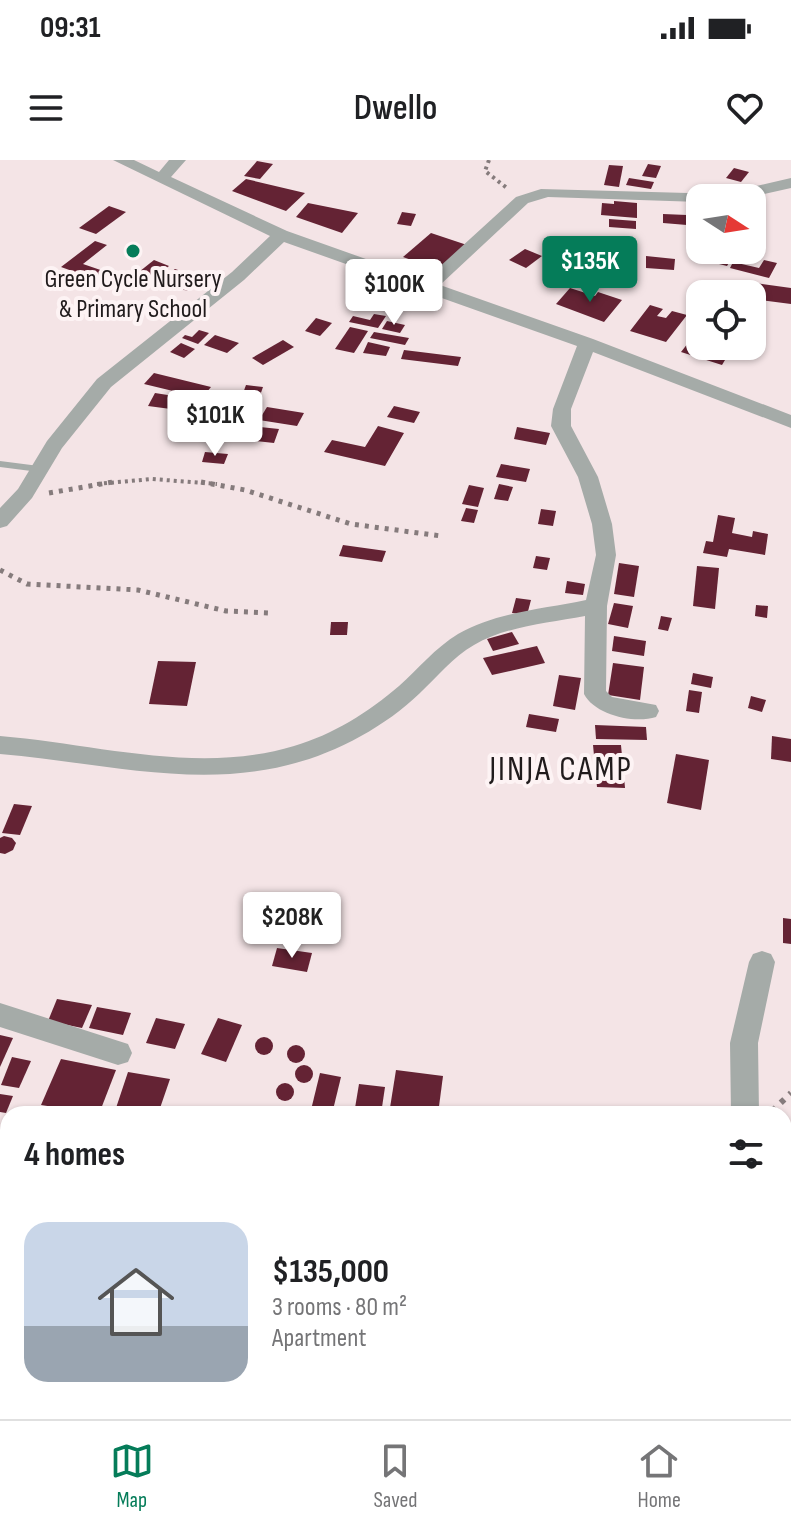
<!DOCTYPE html>
<html lang="en">
<head>
<meta charset="utf-8">
<style>
	:root { --surface:#fff; --page:#f6f6f6; --text:#202124; --muted:#757577; --line:#e0e0e0; --accent:#057c59 }
	body { margin:0; font-family:"Sofia Sans Condensed",sans-serif; background:var(--page); color:var(--text); height:100vh; display:flex; flex-direction:column; font-size:30px; white-space:nowrap }
	* { box-sizing:border-box; margin:0 }
	p { font-size:26px; color:var(--muted) }
	.icon { flex:none; width:44px; height:44px; fill:none; stroke:currentColor; stroke-width:2; stroke-linecap:round; stroke-linejoin:round }
	.map { position:relative; flex:1; overflow:hidden }
	.details { position:absolute; left:0px; top:946px; width:792px; height:314px; display:flex; flex-direction:column; background:var(--surface); border-radius:24px 24px 0 0; box-shadow:0 2px 6px #0004 }
	.details>* { flex:none }
	.needle { width:52px; rotate:102deg }
	.buttons { position:absolute; left:686px; top:24px; display:grid; gap:16px }
	.buttons a { display:grid; place-items:center; width:80px; height:80px; border-radius:16px; background:var(--surface); box-shadow:0 2px 6px #0004; font-size:40px }
	.price { position:absolute; translate:-50% -68px; padding:0 18px; border-radius:8px; background:#fff; color:#222; font-size:26px; line-height:52px; filter:drop-shadow(0 2px 4px #0008) }
	.price::after { content:''; position:absolute; left:50%; top:48px; width:24px; height:18px; margin-left:-12px; background:inherit; clip-path:polygon(0 0,100% 0,50% 100%) }
	.price.active { background:var(--accent); color:#fff }
	ul { padding:0; list-style:none }
	li { display:flex; align-items:center; gap:24px; height:200px; padding:0 24px }
	li+li { border-top:2px solid var(--line) }
	li span { display:grid; place-items:center; flex:none; width:224px; height:160px; border-radius:24px; color:#555 }
	li>.icon { margin-inline-start:auto }
	span .icon { width:96px; height:96px; fill:#fffc; stroke-width:1 }
	li b { font-size:34px }
	h2 { display:flex; justify-content:space-between; align-items:center; height:96px; padding:0 24px; font-size:34px }
	.status { display:flex; justify-content:space-between; align-items:center; height:56px; padding:0 40px; background:var(--surface); direction:ltr }
	.status svg { height:22px; fill:currentColor }
	header { display:flex; justify-content:space-between; align-items:center; height:104px; padding:0 24px; background:var(--surface); font-size:36px; font-weight:600 }
	.tabs { display:flex; justify-content:space-around; align-items:center; height:112px; border-top:2px solid var(--line); background:var(--surface); font-size:22px; color:var(--muted) }
	.tabs a { display:grid; justify-items:center; gap:4px }
	.tabs .active { color:var(--accent) }
	.map>svg:first-child { display:block }
	.building { fill:#642334 }
	.lines { fill:none; stroke-linecap:round; stroke-linejoin:round }
	.path-far2 { stroke:#857b7c; stroke-width:4; stroke-dasharray:3 4; stroke-linecap:butt }
	.path-far1 { stroke:#857b7c; stroke-width:5; stroke-dasharray:4 6; stroke-linecap:butt }
	.path { stroke:#857b7c; stroke-width:6; stroke-dasharray:5 7; stroke-linecap:butt }
	.lane { fill:#a5aba8; fill-rule:evenodd }
	.street { fill:#a5aba8; fill-rule:evenodd }
	.poi-dot { fill:#057c59; stroke:#fdf3f4; stroke-width:3 }
	.labels { text-anchor:middle; dominant-baseline:central; stroke-width:8; stroke-linejoin:round; paint-order:stroke }
	.far-poi-label { font-size:26px; fill:#201b1c; stroke:#fdf3f4 }
	.quarter-label { font-size:34px; letter-spacing:2px; fill:#201b1c; stroke:#fdf3f4 }
</style>
</head>
<body>
<div class="status"><b>09:31</b><svg viewBox="0 0 49 12"><path d="M0 12V9h3v3zM5 12V6h3v6zM10 12V3h3v9zM15 12V0h3v12zM26 1h20v11H26zM47 4h2v5h-2z"/></svg></div>
<header><svg class="icon" aria-label="menu" viewBox="0 0 24 24"><path d="M4 6h16M4 12h16M4 18h16"/></svg>Dwello<svg class="icon" aria-label="heart" viewBox="0 0 24 24"><path d="M12 20l-8-8c-3-5 5-10 8-4 3-6 11-1 8 4z"/></svg></header>
<div class="map">
<svg width="791" height="1259" viewBox="0 0 791 1259">
	<rect width="100%" height="100%" fill="#f4e4e6"/>
	<g class="building">
		<path d="M257,1L273,4L260,19L244,16Z"/>
		<path d="M648,4L661,6L656,18L642,16Z"/>
		<path d="M609,5L623,6L619,27L604,25Z"/>
		<path d="M734,8L749,12L741,22L726,18Z"/>
		<path d="M629,18L654,22L651,29L626,25Z"/>
		<path d="M246,19L305,33L286,51L232,31Z"/>
		<path d="M614,41L637,43V58L601,55L602,43L614,44Z"/>
		<path d="M308,43L358,53L342,73L296,57Z"/>
		<path d="M109,46L126,52L96,74L79,68Z"/>
		<path d="M402,52L416,54L411,66L397,64Z"/>
		<path d="M663,54L687,55V65L663,63Z"/>
		<path d="M609,59L636,61V69L609,67Z"/>
		<path d="M431,73L467,85L439,110L403,97Z"/>
		<path d="M95,81L107,85L83,104L121,117L111,125L61,107Z"/>
		<path d="M525,89L542,96L526,108L509,100Z"/>
		<path d="M719,90L736,91L727,106L711,102Z"/>
		<path d="M646,96L675,99L674,110L646,108Z"/>
		<path d="M154,100L169,106L141,128L125,123Z"/>
		<path d="M764,100L777,103L769,118L730,108L733,102L759,108Z"/>
		<path d="M554,102L565,105L554,116L544,112Z"/>
		<path d="M175,109L202,118L187,131L160,121Z"/>
		<path d="M729,120L748,122L746,134H726Z"/>
		<path d="M755,123L791,128V144L752,139Z"/>
		<path d="M570,128L595,136L598,132L622,140L604,162L556,144Z"/>
		<path d="M650,145L663,149L657,156L666,158L672,151L687,155L666,182L630,171Z"/>
		<path d="M374,154L386,156L378,168L349,162L353,156L370,160Z"/>
		<path d="M316,158L332,163L320,176L305,171Z"/>
		<path d="M387,161L405,165L400,173L382,169Z"/>
		<path d="M350,167L368,171L354,193L335,189Z"/>
		<path d="M199,170L209,173L198,184L182,178L185,175L192,177Z"/>
		<path d="M374,172L409,178L405,185L370,178Z"/>
		<path d="M215,175L239,183L227,193L204,185Z"/>
		<path d="M692,178L700,181V186L731,190L722,205L681,192Z"/>
		<path d="M283,180L294,187L263,205L252,198Z"/>
		<path d="M368,182L390,187L386,196L363,193Z"/>
		<path d="M181,183L195,189L184,198L170,192Z"/>
		<path d="M404,190L461,197L458,206L401,199Z"/>
		<path d="M154,213L211,227L202,238L144,224Z"/>
		<path d="M246,225L263,227L253,256L235,255Z"/>
		<path d="M155,233L193,239L186,251L148,246Z"/>
		<path d="M197,241L211,243L202,265L187,263Z"/>
		<path d="M394,246L420,252L414,263L387,257Z"/>
		<path d="M267,247L304,253L297,266L259,260Z"/>
		<path d="M235,259L250,260L244,280L220,277L223,270H231Z"/>
		<path d="M378,266L404,273L385,306L324,292L332,280L365,287Z"/>
		<path d="M260,267L279,269L274,283L256,281Z"/>
		<path d="M517,267L550,273L546,285L514,279Z"/>
		<path d="M205,292L228,294L224,304L202,302Z"/>
		<path d="M501,304L530,309L526,322L496,317Z"/>
		<path d="M499,324L513,327L508,341L494,339Z"/>
		<path d="M469,325L484,328L478,347L462,344Z"/>
		<path d="M466,348L478,350L474,363L461,361Z"/>
		<path d="M541,349L556,351L553,366L538,364Z"/>
		<path d="M718,355L735,358L732,373L752,377L753,371L768,374L765,395L729,389L727,397L703,393L706,381L713,382Z"/>
		<path d="M343,385L386,391L382,402L339,396Z"/>
		<path d="M536,396L550,398L547,410L533,408Z"/>
		<path d="M619,403L639,406L634,437L614,434Z"/>
		<path d="M697,406L719,408L715,449L693,446Z"/>
		<path d="M567,421L585,424L583,435L565,433Z"/>
		<path d="M516,438L531,440L527,455L512,453Z"/>
		<path d="M614,443L633,446L628,468L608,464Z"/>
		<path d="M756,445L768,446L767,458L755,456Z"/>
		<path d="M661,456L672,458L668,471L658,469Z"/>
		<path d="M331,462H348L347,475H330Z"/>
		<path d="M512,472L519,484L493,491L487,479Z"/>
		<path d="M614,476L646,481L644,496L612,491Z"/>
		<path d="M537,486L545,503L492,515L483,498Z"/>
		<path d="M158,501L196,502L187,546L149,544Z"/>
		<path d="M613,503L644,507L640,540L608,535Z"/>
		<path d="M693,513L713,517L711,528L691,524Z"/>
		<path d="M559,515L581,518L575,550L553,546Z"/>
		<path d="M689,530L702,532L699,553L686,551Z"/>
		<path d="M751,536L766,540L762,552L748,548Z"/>
		<path d="M529,554L559,559L556,572L526,567Z"/>
		<path d="M595,565L646,567L647,580L596,579Z"/>
		<path d="M772,576L791,579V602L771,599Z"/>
		<path d="M593,585H621L625,628L597,627Z"/>
		<path d="M676,594L709,600L701,650L667,643Z"/>
		<path d="M14,644L32,646L20,675L2,673Z"/>
		<path d="M4,676L12,678L16,683L13,690L5,694L0,693V678Z"/>
		<path d="M783,758L791,759V784L783,783Z"/>
		<path d="M277,788L312,793L307,812L272,806Z"/>
		<path d="M57,839L92,845L82,868L48,861Z"/>
		<path d="M97,847L131,853L123,875L89,868Z"/>
		<path d="M156,858L185,864L175,889L146,883Z"/>
		<path d="M218,858L242,865L226,902L201,894Z"/>
		<path d="M0,875L13,878L0,907Z"/>
		<circle cx="264" cy="886" r="9"/>
		<circle cx="296" cy="894" r="9"/>
		<path d="M12,897L31,901L19,928L1,925Z"/>
		<path d="M61,899L116,910L99,954L41,945Z"/>
		<circle cx="304" cy="914" r="9"/>
		<path d="M396,910L443,916L438,954H389Z"/>
		<path d="M128,912L170,919L158,954H114Z"/>
		<path d="M320,913L341,917L332,954H310Z"/>
		<circle cx="285" cy="932" r="9"/>
		<path d="M359,924L385,927L381,954H354Z"/>
		<path d="M0,934L13,936L6,953L0,952Z"/>
		<path d="M0,1133L8,1134V1180H0Z"/>
		<rect x="0" y="1188" width="8" height="33"/>
		<rect x="784" y="1220" width="7" height="35"/>
		<path d="M0,1228H8V1252H13L11,1259H0Z"/>
		<path d="M126,1252H154L153,1256L160,1259H124Z"/>
		<path d="M371,1252H426L425,1259H370Z"/>
		<rect x="487" y="1252" width="22" height="7"/>
		<rect x="535" y="1252" width="21" height="7"/>
		<rect x="623" y="1252" width="23" height="7"/>
	</g>
	<g class="lines">
		<g class="path-far2">
			<path d="M489,0L485,11L507,28"/>
			<path d="M97,324L152,319L217,324"/>
		</g>
		<g class="path-far1">
			<path d="M201,322L245,330L351,364L441,376"/>
			<path d="M49,333L113,322"/>
			<path d="M0,410L27,424L138,430L226,451L269,453"/>
		</g>
		<path class="path" d="M772,951L791,933"/>
		<path class="lane" d="M0,301L39,306L44,309L39,312L0,307Z"/>
		<g class="street">
			<path d="M113,0H134L159,12L169,0H186L171,17L287,71L425,120L516,37L541,29L688,33L735,31L791,18V28L747,38H700V42L548,37L528,43L440,125L593,179L791,255V268L593,192L571,249V266L598,317L612,364L616,395L607,446L606,531L612,537L656,545L659,551L656,557C634,564 595,555 584,534L585,456C548,463 507,466 474,485C453,497 437,517 420,533C402,550 383,564 361,576C241,643 127,605 0,594V576C97,584 198,615 294,586C332,575 369,552 399,526C418,509 435,488 458,474C496,452 544,449 586,440L596,395L592,364L578,317L551,266L553,249L577,186L284,82L244,120L111,227L62,288L32,338L7,366L0,368V348L18,329L47,281L97,219L232,112L270,76Z"/>
			<path d="M762,791L771,794L775,802L758,883L759,954H731L730,883L749,802L753,794Z"/>
			<path d="M0,843L128,884L132,893L128,902L118,905L0,867Z"/>
			<path d="M784,1090L791,1093V1127L784,1124Z"/>
		</g>
	</g>
	<circle class="poi-dot" cx="133" cy="91" r="8"/>
	<g class="labels">
		<g class="far-poi-label">
			<text x="133" y="119">Green Cycle Nursery<tspan x="133" dy="30">&amp; Primary School</tspan></text>
		</g>
		<g class="quarter-label">
			<text x="561" y="609">JINJA CAMP</text>
		</g>
	</g>
</svg>
<div class="buttons">
<a><svg class="needle" viewBox="-14 -14 28 28"><path d="M0-13l5 13h-10z" fill="#e53935"/><path d="M0 13l5-13h-10z" fill="#757577"/></svg></a>
<a><svg class="icon" aria-label="locate" viewBox="0 0 24 24"><circle cx="12" cy="12" r="6"/><path d="M12 2v4M12 18v4M2 12h4M18 12h4"/></svg></a>
</div>
<b class="price active" style="left:590px;top:144px">$135K</b>
<b class="price" style="left:394px;top:167px">$100K</b>
<b class="price" style="left:215px;top:298px">$101K</b>
<b class="price" style="left:292px;top:800px">$208K</b>
<section class="details">
<h2>4 homes<svg class="icon" aria-label="filters" viewBox="0 0 24 24"><path d="M4 7h16M4 17h16"/><circle cx="9" cy="7" r="2"/><circle cx="15" cy="17" r="2"/></svg></h2>
<ul>
<li><span style="background:linear-gradient(#c9d6e8 65%,#9aa5b1 0)"><svg class="icon" aria-label="home" viewBox="0 0 24 24"><path d="M3 11l9-7 9 7M6 9v11h12V9"/></svg></span><div><b>$135,000</b><p>3 rooms · 80 m²</p><p>Apartment</p></div></li>
</ul>
</section>
</div>
<nav class="tabs">
<a class="active"><svg class="icon" aria-label="map" viewBox="0 0 24 24"><path d="M3 6l6-2 6 2 6-2v14l-6 2-6-2-6 2zM9 4v14M15 6v14"/></svg>Map</a>
<a><svg class="icon" aria-label="saved" viewBox="0 0 24 24"><path d="M7 4h10v16l-5-4-5 4z"/></svg>Saved</a>
<a><svg class="icon" aria-label="home" viewBox="0 0 24 24"><path d="M3 11l9-7 9 7M6 9v11h12V9"/></svg>Home</a>
</nav>
</body>
</html>
